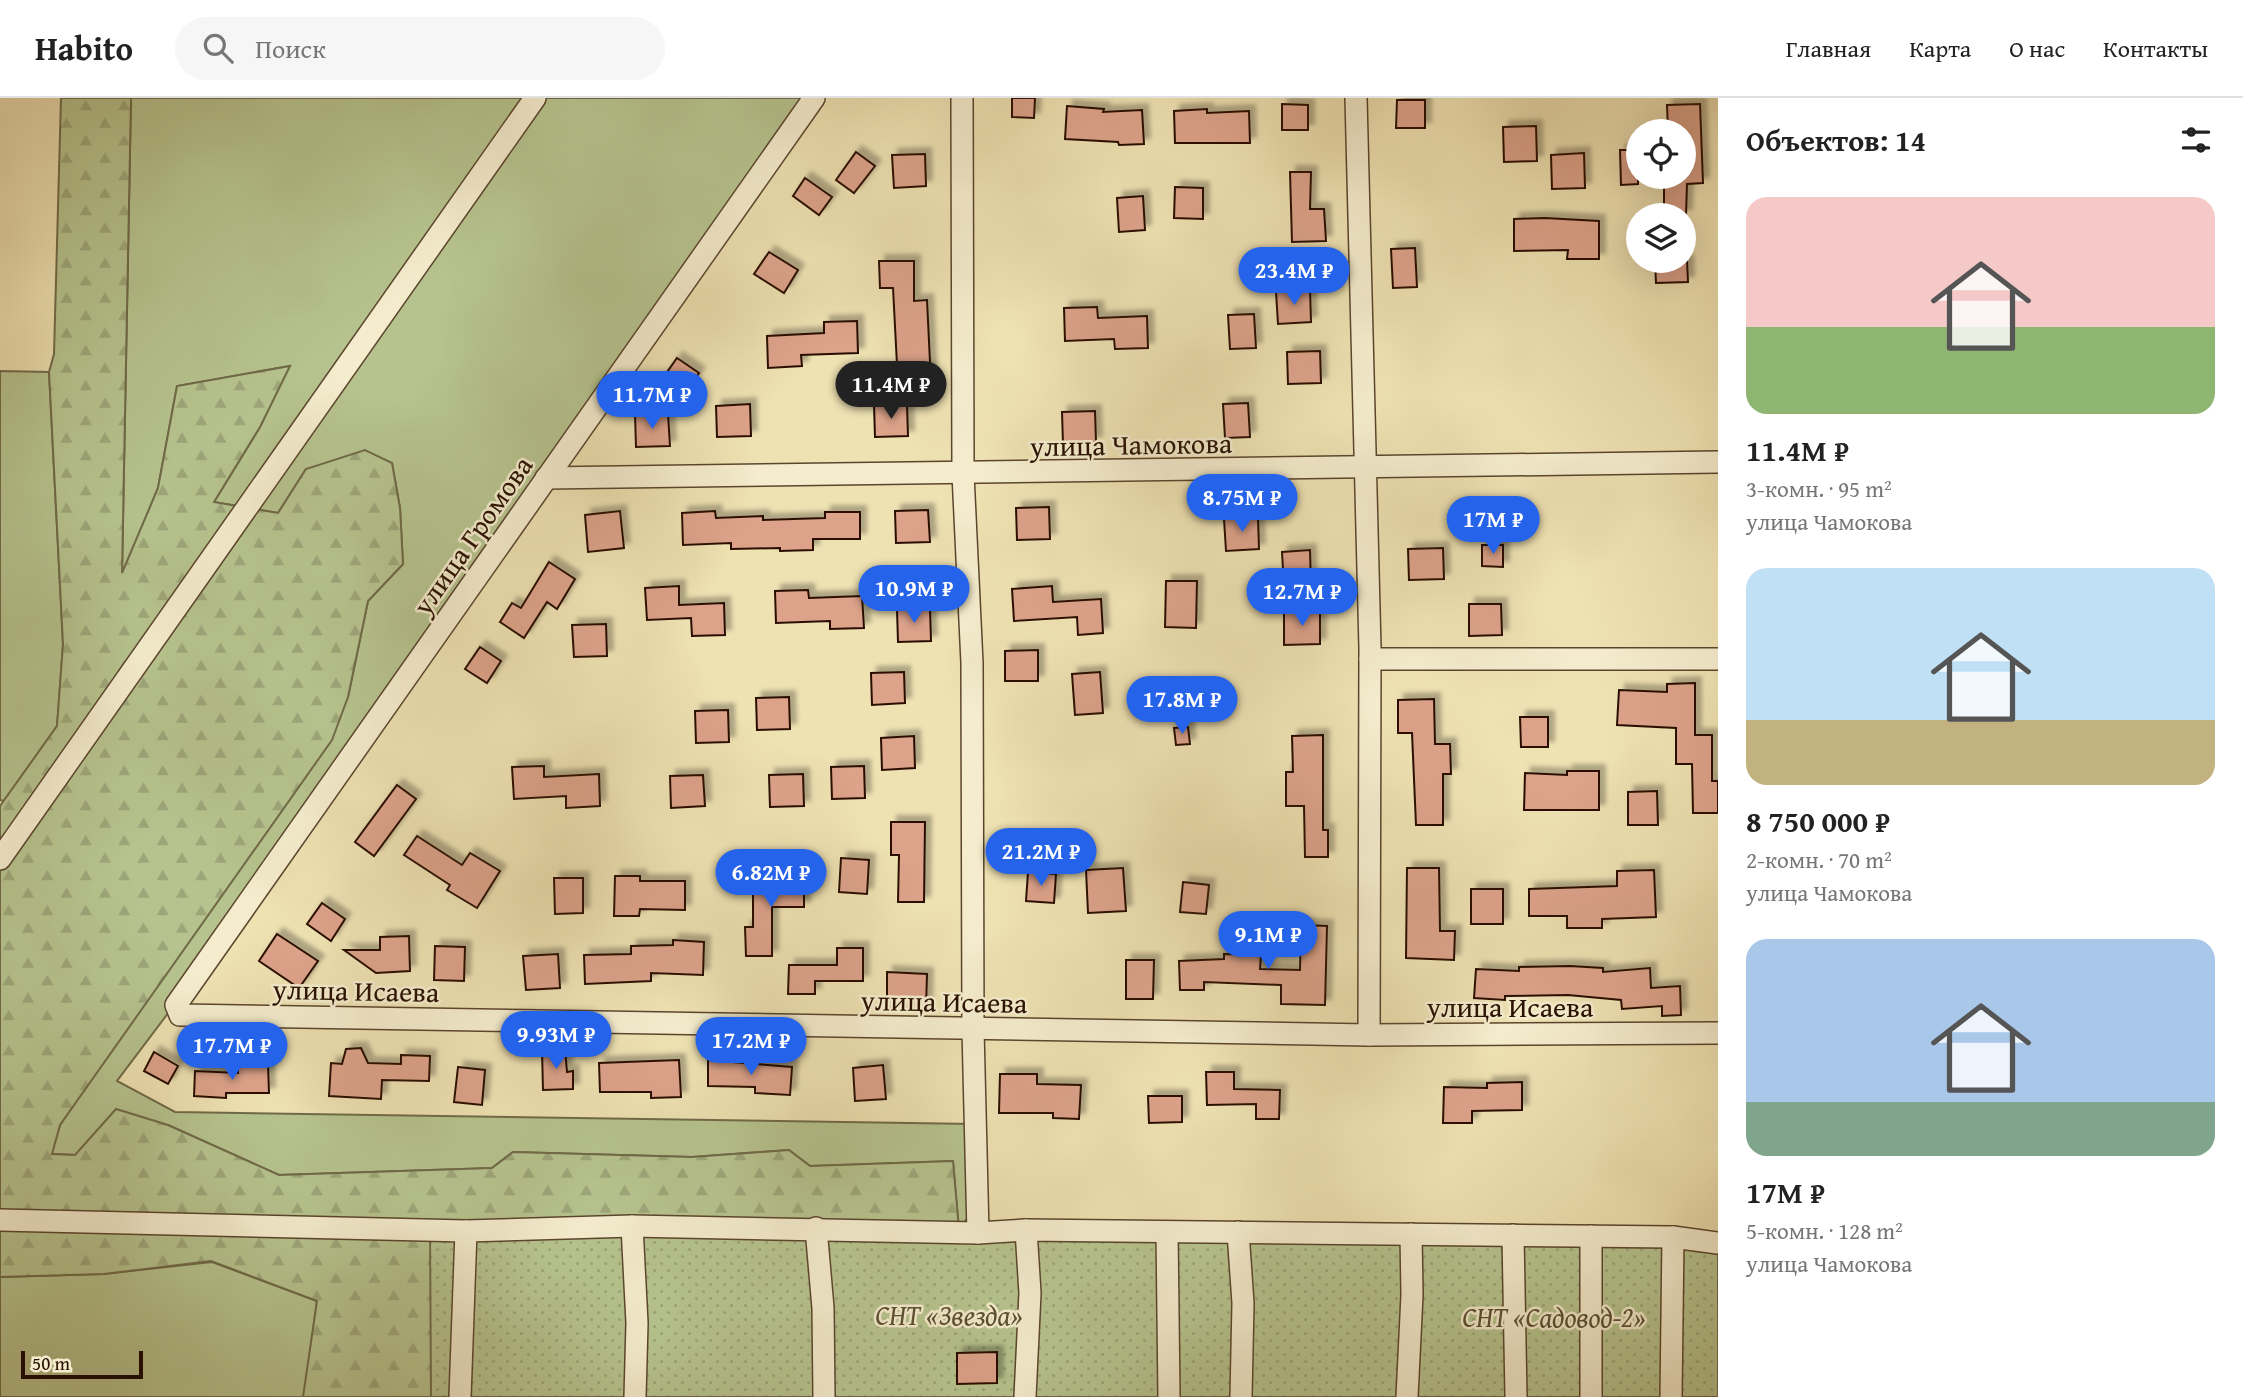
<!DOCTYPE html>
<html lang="ru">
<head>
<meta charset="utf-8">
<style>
	:root { --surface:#fff; --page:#f6f6f6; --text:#222; --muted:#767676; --line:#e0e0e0; --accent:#2563eb }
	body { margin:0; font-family:"Gentium Book Plus",serif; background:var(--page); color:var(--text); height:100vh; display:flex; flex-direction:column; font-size:26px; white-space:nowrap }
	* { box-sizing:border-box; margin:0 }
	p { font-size:23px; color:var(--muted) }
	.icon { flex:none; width:38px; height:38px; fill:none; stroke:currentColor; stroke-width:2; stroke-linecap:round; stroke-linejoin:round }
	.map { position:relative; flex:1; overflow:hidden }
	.side { display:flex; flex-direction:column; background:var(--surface); width:525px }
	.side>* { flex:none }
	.controls { position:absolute; left:1626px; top:21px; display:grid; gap:14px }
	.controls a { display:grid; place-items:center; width:70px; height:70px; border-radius:50%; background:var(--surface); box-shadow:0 7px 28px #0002; font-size:35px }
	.scale { position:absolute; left:21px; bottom:18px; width:122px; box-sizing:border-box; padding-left:7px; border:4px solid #2a1101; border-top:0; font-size:19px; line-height:24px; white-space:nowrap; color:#2a1101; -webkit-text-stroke:5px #f4eccd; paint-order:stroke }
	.price { position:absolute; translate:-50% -60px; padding:0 16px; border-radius:24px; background:var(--accent); color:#fff; font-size:23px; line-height:46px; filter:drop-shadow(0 2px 4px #0008) }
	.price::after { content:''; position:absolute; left:50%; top:42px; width:21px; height:16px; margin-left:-10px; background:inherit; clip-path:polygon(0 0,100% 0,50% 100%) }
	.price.current { background:#222; color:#fff }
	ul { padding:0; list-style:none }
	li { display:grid; align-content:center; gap:14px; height:371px; padding:0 28px }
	li span { display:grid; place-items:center; height:217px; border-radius:21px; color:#555 }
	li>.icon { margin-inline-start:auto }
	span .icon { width:126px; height:126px; fill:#fffc; stroke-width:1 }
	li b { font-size:30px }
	h2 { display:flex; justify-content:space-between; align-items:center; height:84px; padding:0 28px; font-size:30px }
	header { display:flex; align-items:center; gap:42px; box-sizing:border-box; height:98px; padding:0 35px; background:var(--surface); border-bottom:2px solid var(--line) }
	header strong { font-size:33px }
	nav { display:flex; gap:38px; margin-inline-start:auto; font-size:24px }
	.search { width:490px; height:63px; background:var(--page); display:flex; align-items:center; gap:18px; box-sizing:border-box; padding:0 24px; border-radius:38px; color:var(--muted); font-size:26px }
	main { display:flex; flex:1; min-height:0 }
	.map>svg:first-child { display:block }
	.grass { fill:#b6c38e; stroke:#706a48; stroke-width:2 }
	.forest { fill:url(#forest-firs); stroke:#706a48; stroke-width:2 }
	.park { fill:url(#park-dots); stroke:#706a48; stroke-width:2 }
	.building { fill:#dca28a; stroke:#2a1101; stroke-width:2; filter:url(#shadow) }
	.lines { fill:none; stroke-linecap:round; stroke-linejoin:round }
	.minor-casing { stroke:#5b452d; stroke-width:24 }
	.minor { stroke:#f4eccd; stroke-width:21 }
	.labels { text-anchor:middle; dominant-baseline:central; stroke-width:5; stroke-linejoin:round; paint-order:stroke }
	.street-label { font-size:28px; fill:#2a1101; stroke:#f4eccd }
	.park-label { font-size:28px; font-style:italic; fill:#5b4f32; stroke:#f4eccd }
</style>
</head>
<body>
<header>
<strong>Habito</strong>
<div class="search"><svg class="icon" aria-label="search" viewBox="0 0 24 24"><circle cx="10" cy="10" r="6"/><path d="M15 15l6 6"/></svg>Поиск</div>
<nav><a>Главная</a><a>Карта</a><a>О нас</a><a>Контакты</a></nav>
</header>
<main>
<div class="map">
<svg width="1718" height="1299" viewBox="0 0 1718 1299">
	<defs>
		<pattern id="forest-firs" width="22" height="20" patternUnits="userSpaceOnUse" patternTransform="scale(1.75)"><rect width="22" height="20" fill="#b6c38e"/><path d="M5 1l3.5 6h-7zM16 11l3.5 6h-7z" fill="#9da679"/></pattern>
		<pattern id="park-dots" width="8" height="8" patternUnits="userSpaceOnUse" patternTransform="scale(1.75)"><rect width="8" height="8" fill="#b6c38e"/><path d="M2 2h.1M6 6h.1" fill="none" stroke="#9da679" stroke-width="1.8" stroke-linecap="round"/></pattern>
		<filter id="shadow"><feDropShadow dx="6" dy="-6" stdDeviation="2" flood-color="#0004"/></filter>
	</defs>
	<rect width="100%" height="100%" fill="#eee1b2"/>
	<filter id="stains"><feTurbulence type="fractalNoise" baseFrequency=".00286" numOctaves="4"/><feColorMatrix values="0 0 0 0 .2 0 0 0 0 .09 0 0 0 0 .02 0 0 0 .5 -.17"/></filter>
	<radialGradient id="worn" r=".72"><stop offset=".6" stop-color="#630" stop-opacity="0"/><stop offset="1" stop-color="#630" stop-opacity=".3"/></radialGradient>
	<g class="grass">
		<path d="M131,0H818L388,623L117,983L175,1014L974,1026L972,1113L959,1132L953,1063L810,1068L789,1052L692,1059L513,1054L492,1070L279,1077L168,1027L75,1057L51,1056L60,1027L348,599L368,503L403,466L400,410L392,365L306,371L278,415L214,404L260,329L289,268L177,288L158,390L122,478Z"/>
		<path d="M0,273L49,274L63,546L57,628L4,703L0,702Z"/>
		<path d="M212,1164L317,1203L304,1299H0V1179L103,1176Z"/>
	</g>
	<g class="forest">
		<path d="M61,0H131L122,475L158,390L177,288L290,268L260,329L214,404L278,415L306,371L365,352L392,365L400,410L403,466L368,503L348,599L332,642L60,1027L52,1056L75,1057L116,1011L168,1027L279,1077L492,1070L513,1054L692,1059L789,1052L810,1068L953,1063L959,1132L0,1117V708L57,628L63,546L49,274L54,256Z"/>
		<path d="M0,1129L439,1137L440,1299H303L317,1203L211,1163L104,1176L0,1179Z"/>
	</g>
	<path class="park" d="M430,1134L1718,1141V1299H431Z"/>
	<g class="building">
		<path d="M1012,0H1035L1034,20L1012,19Z"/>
		<path d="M1397,2H1425V30H1396Z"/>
		<path d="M1282,6L1308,7V32H1282Z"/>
		<path d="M1700,6L1703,85L1687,86L1686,117H1664V79H1684V33H1668L1667,7Z"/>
		<path d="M1067,8L1104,11L1103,14L1142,12L1144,46L1119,47L1118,44L1065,41Z"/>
		<path d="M1207,11V15L1249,13L1250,45H1175L1174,13Z"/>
		<path d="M1536,28L1537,63L1504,64L1503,29Z"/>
		<path d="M1620,52H1638V86L1621,87Z"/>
		<path d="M856,54L875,68L854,95L836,82Z"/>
		<path d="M1584,55L1585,90L1552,91L1551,57Z"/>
		<path d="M925,56L926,88L894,90L892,57Z"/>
		<path d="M1290,74H1311L1310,111H1324L1326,143L1292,144Z"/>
		<path d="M805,80L832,99L819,117L793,98Z"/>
		<path d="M1175,89L1203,90V121L1174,120Z"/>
		<path d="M1143,98L1145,132L1119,134L1117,100Z"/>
		<path d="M1545,120L1599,123V161H1567L1568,152L1514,153V121Z"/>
		<path d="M1415,150L1417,189L1393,190L1391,151Z"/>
		<path d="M769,154L798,172L784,195L754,176Z"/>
		<path d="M879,163H914V203L927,202L931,285L898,286L893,190H880Z"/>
		<path d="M1655,163H1687L1688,184L1656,185Z"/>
		<path d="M1310,192L1311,224L1278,226L1276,194Z"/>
		<path d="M1097,209L1098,220L1147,218L1148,250L1115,251L1114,241L1065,243L1064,210Z"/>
		<path d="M1254,216L1256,250L1230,251L1228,217Z"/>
		<path d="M857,223L858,255L801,257L802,268L768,270L767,238L824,235V224Z"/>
		<path d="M1320,253L1321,285L1288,286L1287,254Z"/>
		<path d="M677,260L699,275L680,302L658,287Z"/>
		<path d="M1248,305L1250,339L1225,340L1223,306Z"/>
		<path d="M750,306L751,338L717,339L716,308Z"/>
		<path d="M907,306L908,338L875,339L874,307Z"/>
		<path d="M1095,313L1096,344L1063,346L1062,314Z"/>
		<path d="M668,316L670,348L636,349L635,317Z"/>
		<path d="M1049,409L1050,441L1017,442L1016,410Z"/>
		<path d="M928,412L930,444L896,445L895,413Z"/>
		<path d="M620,413L624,450L588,454L585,417Z"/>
		<path d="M715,413L716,420L763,418V422L825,420V414H860V441H813V452L780,453V450L731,451V445L683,447L682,415Z"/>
		<path d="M1258,419L1259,451L1226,453L1224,421Z"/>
		<path d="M1482,447H1503V469L1482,468Z"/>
		<path d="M1443,450L1444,481L1409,482L1408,451Z"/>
		<path d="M1310,452L1311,488L1284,489L1282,454Z"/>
		<path d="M549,464L575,481L557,511L547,504L524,540L500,524L512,505L521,510Z"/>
		<path d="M1166,483H1197L1196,530L1165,529Z"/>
		<path d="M679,488V507L724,505L725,537L692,538L691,520L647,522L645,490Z"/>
		<path d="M1052,488L1053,504L1101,501L1103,535L1078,537L1077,519L1014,523L1012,491Z"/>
		<path d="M808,492L809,500L862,498L864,530L830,531V523L776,525L775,493Z"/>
		<path d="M1469,506H1501L1502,537L1469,538Z"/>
		<path d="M930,511L931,543L898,544L897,512Z"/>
		<path d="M1320,512V546L1284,547V513Z"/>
		<path d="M606,526L607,558L574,559L572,527Z"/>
		<path d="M480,549L501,563L487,585L465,571Z"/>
		<path d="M1038,552V583H1005V553Z"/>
		<path d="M904,574L905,605L872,607L871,575Z"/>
		<path d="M1100,574L1103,615L1075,617L1072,576Z"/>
		<path d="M1695,585V637H1712V683H1718V715H1693L1692,666H1676V630L1617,627L1619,592L1667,594V586Z"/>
		<path d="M789,599L790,631L757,632L756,600Z"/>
		<path d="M1434,601L1435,646H1450L1451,676H1443V727H1416L1412,635H1398V602Z"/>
		<path d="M728,612L729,644L696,645L695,613Z"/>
		<path d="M1520,619H1548V649H1521Z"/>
		<path d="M1188,629L1190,646L1176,647L1174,630Z"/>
		<path d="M1323,637V732H1328V759H1305L1304,708H1286V674H1293L1292,638Z"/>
		<path d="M914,638L915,670L882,672L881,640Z"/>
		<path d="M544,668V679L599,676L600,708L566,710V698L514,701L512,669Z"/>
		<path d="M864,668L865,700L832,701L831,669Z"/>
		<path d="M1567,673H1599V712H1524L1525,675L1567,677Z"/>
		<path d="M803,676L804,708L770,709L769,677Z"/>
		<path d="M703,677L705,708L671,710L670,678Z"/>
		<path d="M397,687L416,701L374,758L355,744Z"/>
		<path d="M1657,693L1658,727H1628V694Z"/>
		<path d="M891,724H925L924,804H898L899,757H891Z"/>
		<path d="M417,738L462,767L470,755L500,773L477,810L447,792L450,787L404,757Z"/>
		<path d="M841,760L869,762L867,796L839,794Z"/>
		<path d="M1123,770L1126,813L1088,815L1086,772Z"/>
		<path d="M1407,770H1439L1440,833H1455L1454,862L1406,860Z"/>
		<path d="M1654,772L1656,819L1602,821V830H1567V818H1529V791L1617,788V773Z"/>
		<path d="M1028,774L1056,776L1054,805L1026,803Z"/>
		<path d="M804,777V809H772V858H746L745,829H753V778Z"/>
		<path d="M615,778H640V783H685V812L640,811L639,818H614Z"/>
		<path d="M554,780H583V815L555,816Z"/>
		<path d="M1183,784L1209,787L1206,816L1180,814Z"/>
		<rect x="1471" y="791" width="32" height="35"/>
		<path d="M322,805L345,821L331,843L307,826Z"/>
		<path d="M1301,827L1327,828L1325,907L1281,906V887L1204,884V892H1180L1179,863L1224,861V856L1261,857L1260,871L1300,872Z"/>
		<path d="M277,836L318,863L299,890L259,863Z"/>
		<path d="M409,838L410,873L376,875L344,852H380V839Z"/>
		<path d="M673,842L704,844L703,877L651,875V883L585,886L584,857L631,856V848L673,847Z"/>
		<path d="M435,848L465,849L464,883L434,882Z"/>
		<path d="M837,850H863V883H815V896H788L789,867H837Z"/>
		<path d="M558,856L560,890L526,892L523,858Z"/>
		<path d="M1126,862H1154L1153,901H1126Z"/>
		<path d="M1570,868L1603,870V874L1650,870L1651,890L1680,888L1681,917L1662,918V908L1622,911L1621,902L1568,897L1505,898V902L1474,900L1476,871L1519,873V869Z"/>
		<path d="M887,874L927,876L926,910L887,909Z"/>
		<path d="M361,950L368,965L401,966V957L430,958L429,983L382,982L381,1001L329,998L331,965L342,966L346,951Z"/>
		<path d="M565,951L567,974L573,973V991L543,992L542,952Z"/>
		<path d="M154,954L178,968L168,986L144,973Z"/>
		<path d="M679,962L681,999L651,1000V994H600L599,965Z"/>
		<path d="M708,962L792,969L790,997L755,995V989L708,988Z"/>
		<path d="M268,967L269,995H226V1000L194,998L195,973L238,975V968Z"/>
		<path d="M883,967L886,1001L855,1003L853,970Z"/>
		<path d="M458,969L485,972L482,1007L454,1004Z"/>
		<path d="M1206,974H1234V991L1280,992L1279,1021H1256V1006L1207,1007Z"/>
		<path d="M1000,976H1037V986L1081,987L1079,1021L1053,1020V1015H999Z"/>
		<path d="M1522,984V1012L1472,1013V1025H1443L1444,989L1487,990V985Z"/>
		<path d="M1148,998H1182V1024L1149,1025Z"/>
		<path d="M997,1254V1285L957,1286V1255Z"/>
	</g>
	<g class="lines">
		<defs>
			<g id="minor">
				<path d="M814,0L176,907L180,917L1369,937L1718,935"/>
				<path d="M962,0L963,376L972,565L973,932L978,1135"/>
				<path d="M1356,0L1370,550L1369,937"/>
				<path d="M546,380L1718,364"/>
				<path d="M1370,561H1718"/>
				<path d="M0,761L535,0"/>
				<path d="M0,1122L466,1133L632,1128L978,1135L1026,1132L1673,1139L1718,1145"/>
				<path d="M632,1128L637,1225L635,1299"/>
				<path d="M816,1130L823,1210L824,1299"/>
				<path d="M1167,1134L1169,1299"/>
				<path d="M1238,1134L1243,1205L1241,1299"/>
				<path d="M1513,1137L1516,1299"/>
				<path d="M460,1299L466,1133"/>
				<path d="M1025,1299L1030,1195L1026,1132"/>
				<path d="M1407,1299L1412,1197L1411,1136"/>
				<path d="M1591,1299V1138"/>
				<path d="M1671,1299L1673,1139"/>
			</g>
		</defs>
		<use href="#minor" class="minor-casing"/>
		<use href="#minor" class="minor"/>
	</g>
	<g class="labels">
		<g class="street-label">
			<text transform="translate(1131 346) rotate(-1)">улица Чамокова</text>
			<text transform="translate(472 437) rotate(-55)">улица Громова</text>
			<text transform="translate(356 892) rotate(1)">улица Исаева</text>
			<text transform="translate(944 903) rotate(1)">улица Исаева</text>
			<text x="1510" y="908">улица Исаева</text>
		</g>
		<g class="park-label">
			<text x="949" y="1216">СНТ «Звезда»</text>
			<text x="1554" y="1218">СНТ «Садовод-2»</text>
		</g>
	</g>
	<rect width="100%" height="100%" filter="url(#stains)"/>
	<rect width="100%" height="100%" fill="url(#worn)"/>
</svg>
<div class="controls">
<a><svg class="icon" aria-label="locate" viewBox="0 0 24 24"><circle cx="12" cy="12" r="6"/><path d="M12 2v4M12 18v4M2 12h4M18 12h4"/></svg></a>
<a><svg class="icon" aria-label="layers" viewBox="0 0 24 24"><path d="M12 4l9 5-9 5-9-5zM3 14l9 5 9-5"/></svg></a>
</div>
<div class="scale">50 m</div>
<b class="price" style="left:1294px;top:209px">23.4M ₽</b>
<b class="price current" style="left:891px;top:323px">11.4M ₽</b>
<b class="price" style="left:652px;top:333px">11.7M ₽</b>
<b class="price" style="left:1242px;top:436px">8.75M ₽</b>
<b class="price" style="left:1493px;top:458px">17M ₽</b>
<b class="price" style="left:914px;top:527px">10.9M ₽</b>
<b class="price" style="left:1302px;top:530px">12.7M ₽</b>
<b class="price" style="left:1182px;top:638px">17.8M ₽</b>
<b class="price" style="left:1041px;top:790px">21.2M ₽</b>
<b class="price" style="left:771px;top:811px">6.82M ₽</b>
<b class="price" style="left:1268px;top:873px">9.1M ₽</b>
<b class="price" style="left:556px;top:973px">9.93M ₽</b>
<b class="price" style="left:751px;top:979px">17.2M ₽</b>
<b class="price" style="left:232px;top:984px">17.7M ₽</b>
</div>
<section class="side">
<h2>Объектов: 14<svg class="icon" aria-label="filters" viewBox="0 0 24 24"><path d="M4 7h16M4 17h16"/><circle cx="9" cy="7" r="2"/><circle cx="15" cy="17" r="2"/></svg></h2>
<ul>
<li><span style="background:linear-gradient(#f6c9c9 60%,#8fb573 0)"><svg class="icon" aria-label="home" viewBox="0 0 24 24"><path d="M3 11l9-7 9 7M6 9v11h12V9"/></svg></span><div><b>11.4M ₽</b><p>3-комн. · 95 m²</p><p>улица Чамокова</p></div></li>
<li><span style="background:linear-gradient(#bfe0f5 70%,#c2b280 0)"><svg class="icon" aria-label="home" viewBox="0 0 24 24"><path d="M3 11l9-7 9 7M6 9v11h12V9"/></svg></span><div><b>8 750 000 ₽</b><p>2-комн. · 70 m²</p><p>улица Чамокова</p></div></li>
<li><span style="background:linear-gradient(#a9c7e8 75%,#7fa58c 0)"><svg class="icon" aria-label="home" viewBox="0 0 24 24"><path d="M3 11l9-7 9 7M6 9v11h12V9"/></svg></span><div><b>17M ₽</b><p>5-комн. · 128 m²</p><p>улица Чамокова</p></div></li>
</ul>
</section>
</main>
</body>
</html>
